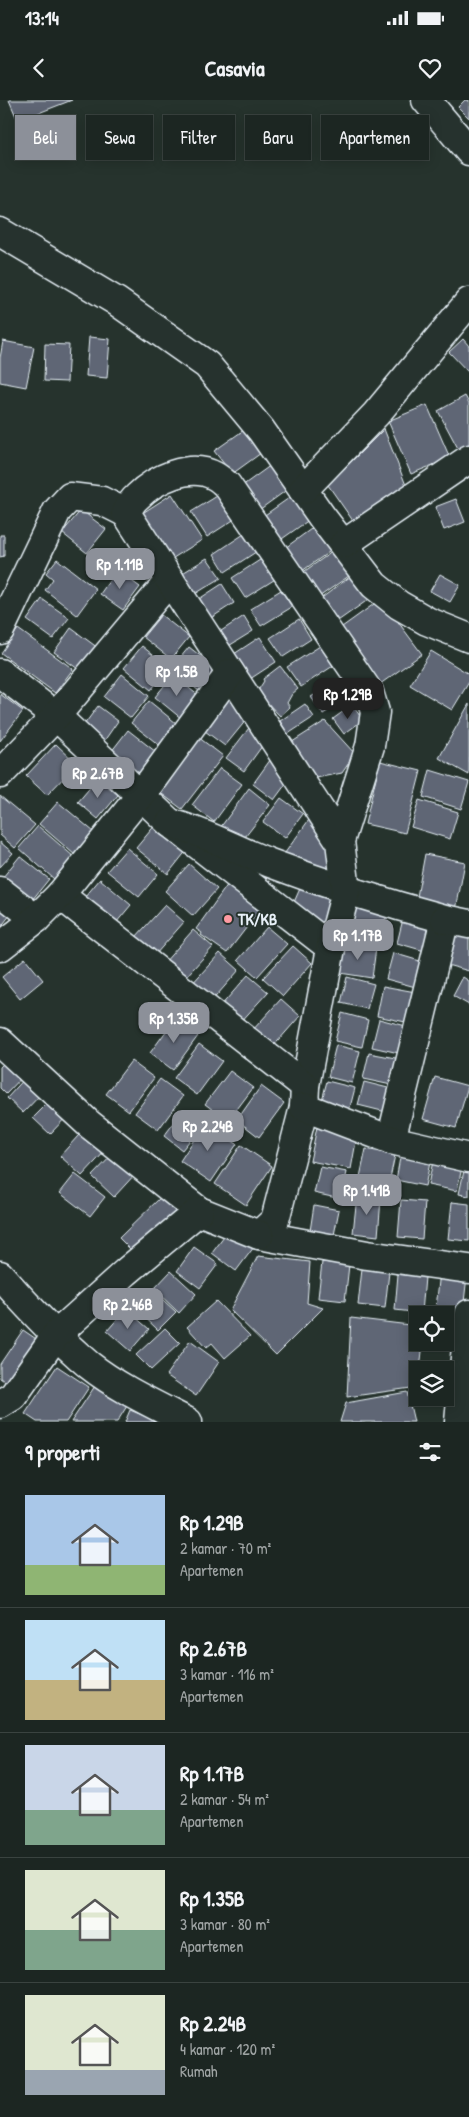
<!DOCTYPE html>
<html lang="id">
<head>
<meta charset="utf-8">
<style>
	:root { --surface:#1c2622; --page:#252e2a; --text:#f1f3f6; --muted:#a0a5a5; --line:#3a4340; --accent:#8c9099 }
	body { margin:0; font-family:"Patrick Hand",sans-serif; background:var(--page); color:var(--text); height:100vh; display:flex; flex-direction:column; font-size:19px; white-space:nowrap }
	* { box-sizing:border-box; margin:0 }
	p { font-size:16px; color:var(--muted) }
	.icon { flex:none; width:28px; height:28px; fill:none; stroke:currentColor; stroke-width:2; stroke-linecap:round; stroke-linejoin:round }
	.map { position:relative; height:1322px; overflow:hidden }
	.side { display:flex; flex-direction:column; background:var(--surface); flex:1 }
	.side>* { flex:none }
	.hud { position:absolute; left:15px; top:15px; width:440px; height:45px; display:flex; gap:10px }
	.fabs { position:absolute; left:409px; top:1206px; display:grid; gap:10px }
	.fabs a { display:grid; place-items:center; width:45px; height:45px; border-radius:0px; background:var(--surface); box-shadow:0 2px 12px #0003,0 0 0 1px var(--line); font-size:25px }
	.price { position:absolute; translate:-50% -42px; padding:0 11px; border-radius:10px; background:var(--accent); color:#fff; font-size:16px; line-height:32px; filter:drop-shadow(0 1px 2px #0008) }
	.price::after { content:''; position:absolute; left:50%; top:30px; width:15px; height:11px; margin-left:-8px; background:inherit; clip-path:polygon(0 0,100% 0,50% 100%) }
	.price.current { background:#222; color:#fff }
	ul { padding:0; list-style:none }
	li { display:flex; align-items:center; gap:15px; height:125px; padding:0 25px }
	li+li { border-top:1px solid var(--line) }
	li span { display:grid; place-items:center; flex:none; width:140px; height:100px; border-radius:0px; color:#555 }
	li>.icon { margin-inline-start:auto }
	span .icon { width:60px; height:60px; fill:#fffc; stroke-width:1 }
	li b { font-size:21px }
	h2 { display:flex; justify-content:space-between; align-items:center; height:60px; padding:0 25px; font-size:21px }
	.tag { padding:0 18px; border-radius:0px; background:var(--surface); box-shadow:0 2px 12px #0003,0 0 0 1px var(--line); font-size:18px; line-height:45px }
	.tag.current { background:var(--accent); color:#fff }
	.status { display:flex; justify-content:space-between; align-items:center; height:35px; padding:0 25px; background:var(--surface); direction:ltr }
	.status svg { height:14px; fill:currentColor }
	header { display:flex; justify-content:space-between; align-items:center; height:65px; padding:0 25px; background:var(--surface); font-size:22px; font-weight:700 }
	.map>svg:first-child { display:block }
	.building { fill:#5e6674; stroke:#e8f1f8 }
	.lines { fill:none; stroke-linecap:round; stroke-linejoin:round }
	.street-casing { stroke:#e8f1f8; stroke-width:31 }
	.street { stroke:#26332d; stroke-width:28 }
	.poi-dot { fill:#ff9aa2; stroke:#26332d; stroke-width:2 }
	.labels { text-anchor:middle; dominant-baseline:central; stroke-width:4; stroke-linejoin:round; paint-order:stroke }
	.poi-label { font-size:16px; font-weight:bold; fill:#e8f1f8; stroke:#26332d; text-anchor:start }
</style>
</head>
<body>
<div class="status"><b>13:14</b><svg viewBox="0 0 49 12"><path d="M0 12V9h3v3zM5 12V6h3v6zM10 12V3h3v9zM15 12V0h3v12zM26 1h20v11H26zM47 4h2v5h-2z"/></svg></div>
<header><svg class="icon" aria-label="back" viewBox="0 0 24 24"><path d="M15 5l-7 7 7 7"/></svg>Casavia<svg class="icon" aria-label="heart" viewBox="0 0 24 24"><path d="M12 20l-8-8c-3-5 5-10 8-4 3-6 11-1 8 4z"/></svg></header>
<div class="map">
<svg width="469" height="1322" viewBox="0 0 469 1322">
	<rect width="100%" height="100%" fill="#26332d"/>
	<filter id="ink" filterUnits="userSpaceOnUse"><feTurbulence type="fractalNoise" baseFrequency=".02" numOctaves="2"/><feDisplacementMap in="SourceGraphic" scale="10" xChannelSelector="R" yChannelSelector="G"/><feConvolveMatrix kernelMatrix="1 2 1 2 8 2 1 2 1" color-interpolation-filters="sRGB"/></filter>
	<g filter="url(#ink)">
		<g class="building">
			<path d="M9,0H72L18,21Z"/>
			<path d="M465,0H469V18L458,7Z"/>
			<path d="M89,237L110,239L107,278L86,276Z"/>
			<path d="M463,239L469,246V273L449,252Z"/>
			<path d="M3,241L34,247L26,287L0,282V258Z"/>
			<path d="M45,244L69,245L67,282L44,281Z"/>
			<path d="M465,296L469,303V350L461,354L438,311Z"/>
			<path d="M427,305L450,358L411,374L388,321Z"/>
			<path d="M251,325L268,348L232,374L214,351Z"/>
			<path d="M384,329L409,393L358,428L328,385Z"/>
			<path d="M278,360L295,384L259,410L242,386Z"/>
			<path d="M299,391L316,415L279,441L262,417Z"/>
			<path d="M222,393L238,417L207,437L191,412Z"/>
			<path d="M172,394L202,440L170,460L141,414Z"/>
			<path d="M456,399L465,422L444,430L435,407Z"/>
			<path d="M81,410L106,429L87,453L62,433Z"/>
			<path d="M322,421L339,445L302,471L285,448Z"/>
			<path d="M247,432L259,450L225,472L214,454Z"/>
			<path d="M0,435H4V456L0,457Z"/>
			<path d="M339,447L356,471L319,497L302,473Z"/>
			<path d="M207,458L221,478L195,494L181,474Z"/>
			<path d="M263,458L277,478L245,498L232,478Z"/>
			<path d="M57,459L96,489L77,515L45,490L53,479L46,473Z"/>
			<path d="M117,470L140,487L123,510L100,494Z"/>
			<path d="M355,473L372,497L335,523L319,500Z"/>
			<path d="M440,474L460,485L450,502L430,491Z"/>
			<path d="M222,484L234,503L211,518L199,499Z"/>
			<path d="M281,490L292,507L261,526L250,509Z"/>
			<path d="M42,499L69,518L53,539L27,520Z"/>
			<path d="M381,499L422,554L376,587L335,532Z"/>
			<path d="M161,515L189,537L171,559L143,537Z"/>
			<path d="M244,516L253,531L227,547L218,533Z"/>
			<path d="M299,519L311,539L283,557L270,538Z"/>
			<path d="M71,528L98,548L81,571L54,552Z"/>
			<path d="M18,529L73,569L55,593L1,553Z"/>
			<path d="M260,537L276,562L250,579L234,554Z"/>
			<path d="M142,546L169,568L151,590L124,568Z"/>
			<path d="M320,546L333,566L301,587L287,567Z"/>
			<path d="M189,547L217,569L199,591L171,569Z"/>
			<path d="M431,551L469,574V582L452,610L410,585Z"/>
			<path d="M280,566L298,589L292,594L287,603L290,607L280,616L257,592L264,581L263,579Z"/>
			<path d="M122,574L149,596L131,618L104,597Z"/>
			<path d="M349,574L355,585L346,590L350,597L323,614L311,597Z"/>
			<path d="M173,575L200,597L182,619L155,597Z"/>
			<path d="M0,594L23,611L0,641Z"/>
			<path d="M231,596L247,619L225,646L205,631Z"/>
			<path d="M149,601L176,623L159,645L131,623Z"/>
			<path d="M305,604L314,617L288,634L280,621Z"/>
			<path d="M469,604V675L439,658Z"/>
			<path d="M352,605L363,620L344,634L333,619Z"/>
			<path d="M98,606L118,621L102,644L81,629Z"/>
			<path d="M325,621L355,654L342,673L316,678L289,644Z"/>
			<path d="M252,624L265,642L244,671L226,658Z"/>
			<path d="M128,630L156,652L138,674L111,652Z"/>
			<path d="M198,637L223,656L182,709L158,691Z"/>
			<path d="M56,644L77,664L47,695L26,676Z"/>
			<path d="M273,656L291,677L274,700L253,684Z"/>
			<path d="M380,661L421,671L405,733L365,724Z"/>
			<path d="M220,668L242,684L214,722L192,705Z"/>
			<path d="M430,670L469,682L461,709L423,697Z"/>
			<path d="M98,678L118,695L98,719L78,702Z"/>
			<path d="M249,688L270,705L245,737L220,728Z"/>
			<path d="M0,696L35,725L15,748L0,735Z"/>
			<path d="M281,698L303,714L285,738L263,722Z"/>
			<path d="M419,700L458,712L450,739L411,727Z"/>
			<path d="M58,702L94,732L75,755L39,724Z"/>
			<path d="M311,717L336,742L328,780L282,757Z"/>
			<path d="M156,724L187,750L168,774L136,748Z"/>
			<path d="M38,726L74,757L54,779L19,748Z"/>
			<path d="M0,742L13,753L0,767Z"/>
			<path d="M127,748L158,774L139,797L107,771Z"/>
			<path d="M425,754L465,762L456,810L416,802Z"/>
			<path d="M20,756L49,779L32,800L3,777Z"/>
			<path d="M189,764L217,789L193,816L165,791Z"/>
			<path d="M100,779L131,805L111,829L80,803Z"/>
			<path d="M228,784L260,810L227,853L201,835L202,833L196,829Z"/>
			<path d="M302,784L336,799L325,831L291,809Z"/>
			<path d="M0,800L14,810L0,828Z"/>
			<path d="M165,805L184,822L155,855L135,838Z"/>
			<path d="M355,807L387,815L379,841L347,832Z"/>
			<path d="M403,819L434,828L428,852L397,843Z"/>
			<path d="M267,827L287,844L257,877L238,860Z"/>
			<path d="M193,830L213,847L183,880L164,863Z"/>
			<path d="M456,830L469,834V871L447,865Z"/>
			<path d="M345,843L376,848L372,878L340,873Z"/>
			<path d="M293,846L312,863L283,896L263,878Z"/>
			<path d="M220,853L239,870L210,903L190,886Z"/>
			<path d="M393,853L430,864L423,889L386,879Z"/>
			<path d="M25,858L43,880L20,899L2,877Z"/>
			<path d="M248,875L268,892L238,925L219,908Z"/>
			<path d="M347,877L374,884L367,909L341,903Z"/>
			<path d="M463,877L469,881V905L453,896Z"/>
			<path d="M383,886L421,893L415,924L377,916Z"/>
			<path d="M281,899L300,916L271,949L251,932Z"/>
			<path d="M342,913L368,920L362,947L335,941Z"/>
			<path d="M175,919L198,936L173,970L150,953Z"/>
			<path d="M379,919L406,926L399,953L372,947Z"/>
			<path d="M199,944L222,961L197,995L174,978Z"/>
			<path d="M336,945L360,951L352,983L328,977Z"/>
			<path d="M369,953L406,960L401,987L363,979Z"/>
			<path d="M11,956L27,972L6,994L0,988V967Z"/>
			<path d="M131,961L154,978L129,1011L106,994Z"/>
			<path d="M230,971L253,988L228,1021L205,1004Z"/>
			<path d="M28,975L44,991L23,1013L7,998Z"/>
			<path d="M435,977L468,986L456,1028L423,1019Z"/>
			<path d="M160,979L183,996L158,1030L135,1013Z"/>
			<path d="M327,981L355,988L349,1011L321,1004Z"/>
			<path d="M364,982L392,989L386,1012L358,1005Z"/>
			<path d="M261,986L284,1003L259,1037L237,1020Z"/>
			<path d="M55,996L71,1012L50,1034L33,1018Z"/>
			<path d="M183,1011L202,1025L182,1050L164,1036Z"/>
			<path d="M205,1023L237,1044L211,1082L180,1061Z"/>
			<path d="M87,1026L109,1047L82,1076L60,1056Z"/>
			<path d="M317,1027L357,1036L351,1069L310,1061Z"/>
			<path d="M241,1045L272,1066L246,1105L215,1084Z"/>
			<path d="M366,1049L395,1055L389,1083L360,1077Z"/>
			<path d="M116,1051L137,1072L114,1097L92,1076Z"/>
			<path d="M401,1052L431,1058L425,1086L396,1080Z"/>
			<path d="M434,1056L463,1062L457,1091L428,1085Z"/>
			<path d="M465,1066L469,1067V1096L459,1094Z"/>
			<path d="M320,1067L347,1072L341,1099L314,1093Z"/>
			<path d="M75,1074L105,1097L90,1116L60,1093Z"/>
			<path d="M162,1096L181,1116L138,1157L119,1138Z"/>
			<path d="M357,1096L381,1099L378,1136L353,1133Z"/>
			<path d="M401,1100L425,1102L422,1139L398,1137Z"/>
			<path d="M452,1102L469,1104V1141L448,1139Z"/>
			<path d="M314,1105L339,1110L334,1135L310,1131Z"/>
			<path d="M230,1129L254,1147L236,1171L212,1153Z"/>
			<path d="M194,1147L218,1164L200,1188L177,1171Z"/>
			<path d="M258,1156L310,1162L307,1203L323,1208L276,1255L230,1210Z"/>
			<path d="M322,1162L349,1165L345,1201L318,1198Z"/>
			<path d="M362,1169L389,1172L385,1208L358,1205Z"/>
			<path d="M171,1171L196,1194L179,1213L154,1189Z"/>
			<path d="M440,1172L467,1176L463,1211L436,1208Z"/>
			<path d="M398,1174L425,1177L422,1213L395,1210Z"/>
			<path d="M151,1189L176,1212L158,1230L134,1207Z"/>
			<path d="M216,1201L250,1236L225,1258L212,1243L206,1248L187,1227Z"/>
			<path d="M126,1209L149,1229L130,1251L107,1231Z"/>
			<path d="M351,1218L418,1226V1242H423L420,1270H418V1287L347,1297Z"/>
			<path d="M165,1228L180,1243L151,1270L136,1255Z"/>
			<path d="M23,1230L45,1245L15,1289L0,1278V1264Z"/>
			<path d="M190,1241L219,1262L196,1296L166,1275Z"/>
			<path d="M57,1266L89,1287L66,1322H37L25,1314Z"/>
			<path d="M95,1286L127,1306L117,1322H71Z"/>
			<path d="M407,1292L414,1322H340L346,1303Z"/>
			<path d="M130,1310L159,1322H125Z"/>
		</g>
		<g class="lines">
			<defs>
				<g id="street">
					<path d="M426,0L469,51"/>
					<path d="M0,132L116,201L207,265L261,330L322,417L374,485L399,505L427,521L469,538"/>
					<path d="M303,390L376,314L469,202"/>
					<path d="M344,444L469,359"/>
					<path d="M0,530L57,411L70,397L102,401L126,413"/>
					<path d="M0,573L56,616L170,723L331,848"/>
					<path d="M0,674L56,616L170,480"/>
					<path d="M170,723C205,732 236,750 270,763C328,785 385,803 445,819L391,1040"/>
					<path d="M340,741L126,413C129,407 132,401 137,397C155,379 190,362 215,376C219,378 223,382 227,385L369,592L375,612L370,646L340,741L346,791L331,848L305,986L304,1007L275,1120L259,1135L367,1155L469,1169"/>
					<path d="M0,791L36,819"/>
					<path d="M60,795L305,986"/>
					<path d="M445,819L469,824"/>
					<path d="M0,847L36,819L60,795L141,695L230,573"/>
					<path d="M0,942L89,1024L199,1111L259,1135"/>
					<path d="M304,1007L391,1040L469,1058"/>
					<path d="M0,1175C28,1207 57,1238 89,1265C118,1288 155,1305 188,1322"/>
					<path d="M0,1304L13,1296L56,1235L126,1172L199,1111"/>
					<path d="M459,1322L469,1214"/>
				</g>
			</defs>
			<use href="#street" class="street-casing"/>
			<use href="#street" class="street"/>
		</g>
	</g>
	<circle class="poi-dot" cx="228" cy="819" r="5"/>
	<g class="labels">
		<g class="poi-label">
			<text x="238" y="819">TK/KB</text>
		</g>
	</g>
</svg>
<div class="fabs">
<a><svg class="icon" aria-label="locate" viewBox="0 0 24 24"><circle cx="12" cy="12" r="6"/><path d="M12 2v4M12 18v4M2 12h4M18 12h4"/></svg></a>
<a><svg class="icon" aria-label="layers" viewBox="0 0 24 24"><path d="M12 4l9 5-9 5-9-5zM3 14l9 5 9-5"/></svg></a>
</div>
<b class="price" style="left:120px;top:490px">Rp 1.11B</b>
<b class="price" style="left:177px;top:597px">Rp 1.5B</b>
<b class="price current" style="left:348px;top:620px">Rp 1.29B</b>
<b class="price" style="left:98px;top:699px">Rp 2.67B</b>
<b class="price" style="left:358px;top:861px">Rp 1.17B</b>
<b class="price" style="left:174px;top:944px">Rp 1.35B</b>
<b class="price" style="left:208px;top:1052px">Rp 2.24B</b>
<b class="price" style="left:367px;top:1116px">Rp 1.41B</b>
<b class="price" style="left:128px;top:1230px">Rp 2.46B</b>
<div class="hud">
<a class="tag current">Beli</a>
<a class="tag">Sewa</a>
<a class="tag">Filter</a>
<a class="tag">Baru</a>
<a class="tag">Apartemen</a>
</div>
</div>
<section class="side">
<h2>9 properti<svg class="icon" aria-label="filters" viewBox="0 0 24 24"><path d="M4 7h16M4 17h16"/><circle cx="9" cy="7" r="2"/><circle cx="15" cy="17" r="2"/></svg></h2>
<ul>
<li><span style="background:linear-gradient(#a9c7e8 70%,#8fb573 0)"><svg class="icon" aria-label="home" viewBox="0 0 24 24"><path d="M3 11l9-7 9 7M6 9v11h12V9"/></svg></span><div><b>Rp 1.29B</b><p>2 kamar · 70 m²</p><p>Apartemen</p></div></li>
<li><span style="background:linear-gradient(#bfe0f5 60%,#c2b280 0)"><svg class="icon" aria-label="home" viewBox="0 0 24 24"><path d="M3 11l9-7 9 7M6 9v11h12V9"/></svg></span><div><b>Rp 2.67B</b><p>3 kamar · 116 m²</p><p>Apartemen</p></div></li>
<li><span style="background:linear-gradient(#c9d6e8 65%,#7fa58c 0)"><svg class="icon" aria-label="home" viewBox="0 0 24 24"><path d="M3 11l9-7 9 7M6 9v11h12V9"/></svg></span><div><b>Rp 1.17B</b><p>2 kamar · 54 m²</p><p>Apartemen</p></div></li>
<li><span style="background:linear-gradient(#dfe7d0 60%,#7fa58c 0)"><svg class="icon" aria-label="home" viewBox="0 0 24 24"><path d="M3 11l9-7 9 7M6 9v11h12V9"/></svg></span><div><b>Rp 1.35B</b><p>3 kamar · 80 m²</p><p>Apartemen</p></div></li>
<li><span style="background:linear-gradient(#dfe7d0 75%,#9aa5b1 0)"><svg class="icon" aria-label="home" viewBox="0 0 24 24"><path d="M3 11l9-7 9 7M6 9v11h12V9"/></svg></span><div><b>Rp 2.24B</b><p>4 kamar · 120 m²</p><p>Rumah</p></div></li>
</ul>
</section>
</body>
</html>
